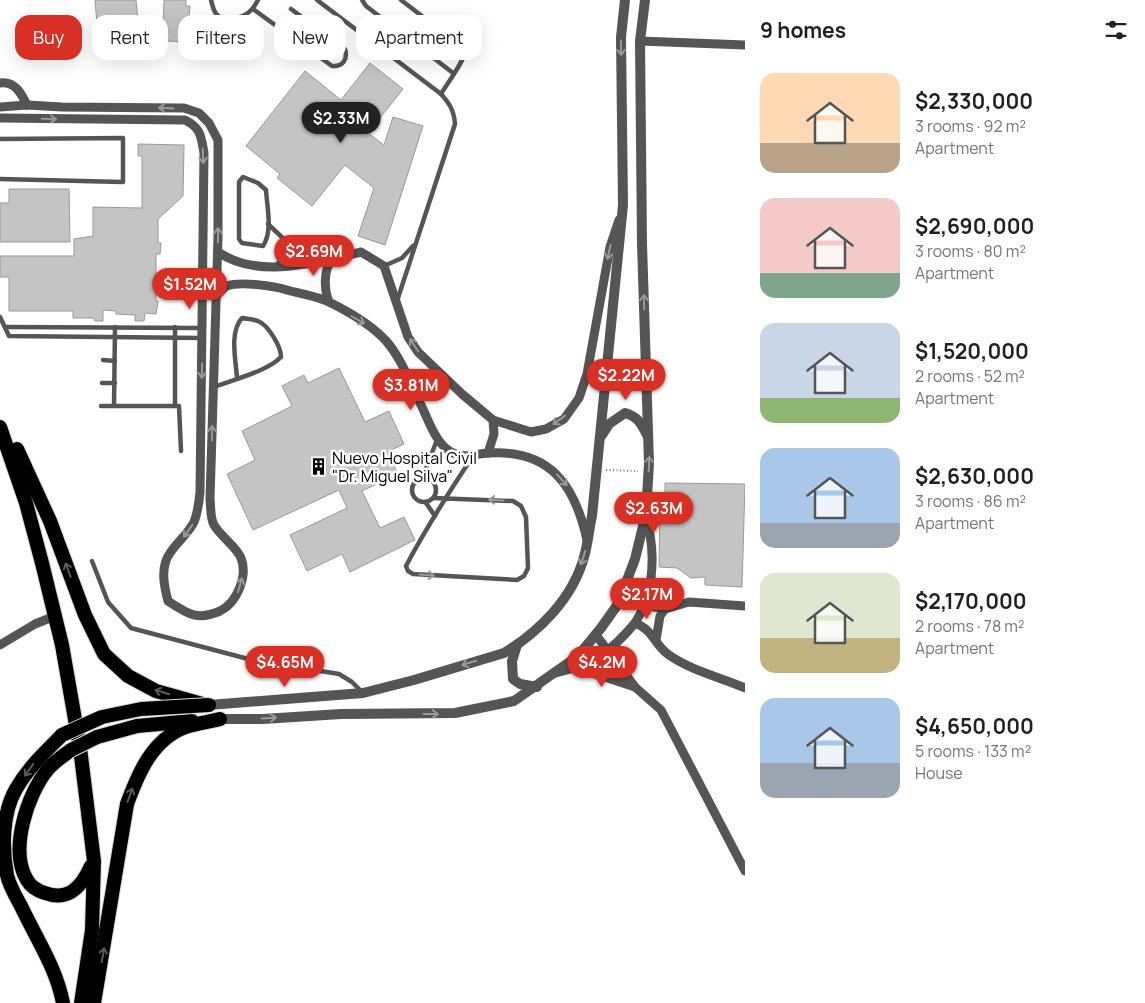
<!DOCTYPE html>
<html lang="en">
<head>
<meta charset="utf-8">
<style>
	:root { --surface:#fff; --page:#f2f2f2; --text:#202124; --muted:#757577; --accent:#d93025 }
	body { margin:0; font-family:Manrope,sans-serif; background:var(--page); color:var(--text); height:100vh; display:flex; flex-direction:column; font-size:19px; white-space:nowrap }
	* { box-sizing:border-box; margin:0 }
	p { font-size:16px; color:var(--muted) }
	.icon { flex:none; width:28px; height:28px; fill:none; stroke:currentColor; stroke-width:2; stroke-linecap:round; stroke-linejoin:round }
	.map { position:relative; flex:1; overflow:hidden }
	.side { display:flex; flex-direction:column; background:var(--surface); width:400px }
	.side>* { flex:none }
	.banner { position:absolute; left:15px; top:15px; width:475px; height:45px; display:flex; gap:10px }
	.price { position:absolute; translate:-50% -42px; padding:0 11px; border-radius:18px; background:var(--accent); color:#fff; font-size:16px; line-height:32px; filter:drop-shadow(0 1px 2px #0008) }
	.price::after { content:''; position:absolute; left:50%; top:30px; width:15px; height:11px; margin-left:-8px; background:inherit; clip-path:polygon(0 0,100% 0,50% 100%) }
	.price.active { background:#222; color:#fff }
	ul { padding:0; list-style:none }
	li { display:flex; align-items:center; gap:15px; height:125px; padding:0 15px }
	li span { display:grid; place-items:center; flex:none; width:140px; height:100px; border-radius:15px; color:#555 }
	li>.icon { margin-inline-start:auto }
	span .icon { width:60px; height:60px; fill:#fffc; stroke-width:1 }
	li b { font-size:21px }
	h2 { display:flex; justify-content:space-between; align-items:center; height:60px; padding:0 15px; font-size:21px }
	.tag { padding:0 18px; border-radius:15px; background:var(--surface); box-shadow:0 5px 20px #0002; font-size:18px; line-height:45px }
	.tag.active { background:var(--accent); color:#fff }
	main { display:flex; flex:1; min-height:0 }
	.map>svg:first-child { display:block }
	.building { fill:#c4c4c4; stroke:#999 }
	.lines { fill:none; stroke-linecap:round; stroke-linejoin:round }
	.trunk-casing { stroke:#dbdbdb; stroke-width:16 }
	.path { stroke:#777; stroke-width:2; stroke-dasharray:1 2.5; stroke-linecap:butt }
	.service { stroke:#555; stroke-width:4.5 }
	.minor { stroke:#555; stroke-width:9 }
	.tertiary { stroke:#555; stroke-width:10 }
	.trunk { stroke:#000; stroke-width:14 }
	.trunk-bridge-casing { stroke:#dbdbdb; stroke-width:16; stroke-linecap:butt }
	.trunk-bridge { stroke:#000; stroke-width:14 }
	.oneway { stroke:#999 }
	.oneway2 { stroke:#595959 }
	.labels { text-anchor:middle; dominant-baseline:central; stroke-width:5; stroke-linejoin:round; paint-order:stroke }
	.poi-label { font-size:16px; fill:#000; stroke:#fff; text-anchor:start }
</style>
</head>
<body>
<main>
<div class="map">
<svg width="745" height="1003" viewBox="0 0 745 1003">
	<rect width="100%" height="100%" fill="#fff"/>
	<g class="building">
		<path d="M95,0H136L138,22L97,25Z"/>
		<path d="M164,0H186V6H190L189,20H185L184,42L167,41L168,29H163Z"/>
		<path d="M370,63L403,89L368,133L384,145L393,117L423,126L385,245L358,236L374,188L345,165L312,206L277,178L280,174L246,146L305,71L341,100Z"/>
		<path d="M138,144L184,145L183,196L158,219V243H161L160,254H156V301H158L156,314L145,313L144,321H135V315L116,314V311L103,310V321H95L94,318H73V311H9V277H0V256H74V239L93,236V207L142,208V156H138Z"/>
		<path d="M9,189H69L70,242H0V203H9Z"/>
		<path d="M339,368L365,422L389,411L404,444L387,452L398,474L362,491L380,528L404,517L415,540L350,572L342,554L307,571L290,535L347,508L339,490L253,530L227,474L255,460L242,431L292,406L282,386L304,375L308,383Z"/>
		<path d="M665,483L745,484L742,587L705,585V577L691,578L677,568L659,567L660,502L665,501Z"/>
	</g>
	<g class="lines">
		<defs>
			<g id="trunk">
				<path d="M0,427L26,503L42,563L62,645L80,748L94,861L92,930L81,1003"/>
				<path d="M17,449L50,521L85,615L104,654L128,676L156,691L206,705"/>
				<path d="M62,735C45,752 28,768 16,789C2,813 2,848 7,875C9,885 16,897 21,906C36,938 56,967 63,1003"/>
				<path d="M97,737L137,726L192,721"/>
				<path d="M71,750C63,756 55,761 48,769C27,794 9,851 27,880C31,887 38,891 45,893C69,902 82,886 91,866"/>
				<path d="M94,1003L127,804C138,774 152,739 186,727C197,723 209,722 220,719"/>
			</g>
		</defs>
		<use href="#trunk" class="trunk-casing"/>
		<path class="path" d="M606,470L638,471"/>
		<g class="service">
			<path d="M211,0C212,3 213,9 215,12C217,16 221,18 225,18C241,20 251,14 258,0"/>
			<path d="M317,0L441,94C450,104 454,111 455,124L397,301"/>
			<path d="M362,0L366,6L453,73"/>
			<path d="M401,0L465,49C467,58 446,85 441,94"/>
			<path d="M253,9L332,66C343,67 348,59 345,49L291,9"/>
			<path d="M373,43L388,23"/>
			<path d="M0,139L123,138V182L0,179"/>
			<path d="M243,177L258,183L266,190C267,207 273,231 263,246L242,243L239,239V182Z"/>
			<path d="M268,224L288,243L297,265"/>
			<path d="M277,266L288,243"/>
			<path d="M384,266L402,258L413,246"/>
			<path d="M0,317L9,336L202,338"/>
			<path d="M5,327L202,328"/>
			<path d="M103,360L115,361"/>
			<path d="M102,383H115"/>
			<path d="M214,387C232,380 268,371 281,357C281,346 268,325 258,321C253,319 247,319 242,318C229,332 236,361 237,378"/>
			<path d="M101,406H179L181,451"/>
			<path d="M114,406L115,327"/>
			<path d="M175,406V327"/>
			<circle cx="424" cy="490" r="12"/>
			<path d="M422,478L437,440"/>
			<path d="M433,498L513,501L521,506L526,517L528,568L524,576L517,580L413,574L408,571L406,566C426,528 449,492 473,456"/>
			<path d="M426,503L435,516"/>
			<path d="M92,561L108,602L131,628L252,660L339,674L352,682L362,692"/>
		</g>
		<g class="minor">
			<path d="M640,41L745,45"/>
			<path d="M0,83C15,81 21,93 27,105"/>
			<path d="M0,107L27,105L62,107L184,108L199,113L209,123L218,140V237L210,499C211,507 210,518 214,525C221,537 236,546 241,558C248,576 237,603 220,611C197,621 188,614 168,601C164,586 160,567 170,553C177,542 188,534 194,522C198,512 199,503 200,492L204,153C201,136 201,128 185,120L0,118"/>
			<path d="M218,252C259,280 316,262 361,252L384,266L408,337L418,352L462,394L493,420L531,432L546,429L564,419L579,398L587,374L610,247L619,220"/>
			<path d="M216,296C219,293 223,288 227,286C240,281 274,286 287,290C301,294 318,296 331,303C349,312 373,326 387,342C402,360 411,384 421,405C428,419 435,441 448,450C462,460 473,454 488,453C550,449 575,485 587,540"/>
			<path d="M329,302C324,290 323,268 333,259"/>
			<path d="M488,453L494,434L493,420"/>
			<path d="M646,515C654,547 654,569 647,602L651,606L665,609L689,602L745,606"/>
			<path d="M635,623L647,602"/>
			<path d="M596,635L635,687L661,710L745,871"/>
			<path d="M656,640L660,616L665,609"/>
			<path d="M0,645L35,624L55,616"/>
			<path d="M577,668L635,687"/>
			<path d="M555,673C593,664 610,653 635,623C654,630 654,645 669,655C692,671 720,677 745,688"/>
		</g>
		<g class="tertiary">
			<path d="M602,435L609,424L625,413C638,417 641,423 647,435"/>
			<path d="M517,645L512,661L513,679L520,684L537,687"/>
			<path d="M209,705L363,693L414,680L504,653C539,632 573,598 584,557C588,544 589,529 592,516L623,205L621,37L625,0"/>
			<path d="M220,719H263L341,714L455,713L514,701L578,656L601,628L618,604L635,559L646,514L649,463L642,244L640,41L645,0"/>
		</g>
		<use href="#trunk" class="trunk"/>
		<defs>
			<g id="trunk-bridge">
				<path d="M62,735L102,717L141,709L209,705"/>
				<path d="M71,750L97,737"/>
			</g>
		</defs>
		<use href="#trunk-bridge" class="trunk-bridge-casing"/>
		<use href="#trunk-bridge" class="trunk-bridge"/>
	</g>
	<defs><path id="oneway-shaft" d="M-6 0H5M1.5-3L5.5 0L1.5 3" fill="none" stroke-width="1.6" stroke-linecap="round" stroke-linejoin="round" transform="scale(1.25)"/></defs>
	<g class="oneway">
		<use href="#oneway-shaft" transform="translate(621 48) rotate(89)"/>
		<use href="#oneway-shaft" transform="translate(166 108) rotate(-177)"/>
		<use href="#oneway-shaft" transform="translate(49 119) rotate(1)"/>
		<use href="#oneway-shaft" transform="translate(203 156) rotate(88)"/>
		<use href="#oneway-shaft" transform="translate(218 235) rotate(-90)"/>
		<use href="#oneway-shaft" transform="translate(609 252) rotate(102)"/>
		<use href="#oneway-shaft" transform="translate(644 302) rotate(-92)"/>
		<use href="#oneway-shaft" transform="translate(358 320) rotate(30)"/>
		<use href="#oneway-shaft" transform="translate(414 345) rotate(-124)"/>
		<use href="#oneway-shaft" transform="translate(202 371) rotate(91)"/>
		<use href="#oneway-shaft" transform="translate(559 420) rotate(144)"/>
		<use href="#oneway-shaft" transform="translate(212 433) rotate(-89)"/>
		<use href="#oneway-shaft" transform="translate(649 464) rotate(-88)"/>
		<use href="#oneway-shaft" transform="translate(562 480) rotate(48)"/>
		<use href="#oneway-shaft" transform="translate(496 500) rotate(-177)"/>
		<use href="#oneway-shaft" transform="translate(188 531) rotate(125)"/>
		<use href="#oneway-shaft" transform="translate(583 558) rotate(108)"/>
		<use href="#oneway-shaft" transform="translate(427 575) rotate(4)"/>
		<use href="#oneway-shaft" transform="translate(240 585) rotate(-73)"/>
		<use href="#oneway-shaft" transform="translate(469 663) rotate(163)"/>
		<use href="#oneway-shaft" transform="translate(431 714)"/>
		<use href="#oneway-shaft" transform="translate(269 718) rotate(-3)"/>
	</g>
	<g class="oneway2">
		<use href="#oneway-shaft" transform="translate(68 570) rotate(-110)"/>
		<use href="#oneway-shaft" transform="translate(162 692) rotate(-162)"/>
		<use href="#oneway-shaft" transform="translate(29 770) rotate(125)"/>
		<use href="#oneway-shaft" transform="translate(130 795) rotate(-70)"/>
		<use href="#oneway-shaft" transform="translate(103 955) rotate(-80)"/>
	</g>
	<defs>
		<symbol id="building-bare" viewBox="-9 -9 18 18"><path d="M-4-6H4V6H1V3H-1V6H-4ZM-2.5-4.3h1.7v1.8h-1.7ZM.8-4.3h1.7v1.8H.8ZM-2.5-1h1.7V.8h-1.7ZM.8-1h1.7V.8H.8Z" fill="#000" stroke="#fff" stroke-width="2.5" paint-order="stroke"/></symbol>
	</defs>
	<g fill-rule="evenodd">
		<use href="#building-bare" x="306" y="454" width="25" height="25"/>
	</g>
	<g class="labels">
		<g class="poi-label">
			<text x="332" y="458">Nuevo Hospital Civil<tspan x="332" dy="18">"Dr. Miguel Silva"</tspan></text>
		</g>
	</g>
</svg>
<b class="price active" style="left:341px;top:144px">$2.33M</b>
<b class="price" style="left:314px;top:277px">$2.69M</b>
<b class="price" style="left:190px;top:310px">$1.52M</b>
<b class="price" style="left:626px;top:401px">$2.22M</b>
<b class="price" style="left:411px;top:411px">$3.81M</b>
<b class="price" style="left:654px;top:534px">$2.63M</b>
<b class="price" style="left:647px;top:620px">$2.17M</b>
<b class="price" style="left:285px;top:688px">$4.65M</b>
<b class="price" style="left:602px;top:688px">$4.2M</b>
<div class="banner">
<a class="tag active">Buy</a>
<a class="tag">Rent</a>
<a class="tag">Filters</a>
<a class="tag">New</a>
<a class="tag">Apartment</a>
</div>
</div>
<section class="side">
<h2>9 homes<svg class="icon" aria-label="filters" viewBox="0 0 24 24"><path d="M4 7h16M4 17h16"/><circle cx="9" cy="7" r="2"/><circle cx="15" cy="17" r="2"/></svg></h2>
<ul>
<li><span style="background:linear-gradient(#ffd9b3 70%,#b9a48a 0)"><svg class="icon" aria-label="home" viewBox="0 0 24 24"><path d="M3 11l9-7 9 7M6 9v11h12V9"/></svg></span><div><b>$2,330,000</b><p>3 rooms · 92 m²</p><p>Apartment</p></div></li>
<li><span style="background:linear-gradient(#f6c9c9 75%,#7fa58c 0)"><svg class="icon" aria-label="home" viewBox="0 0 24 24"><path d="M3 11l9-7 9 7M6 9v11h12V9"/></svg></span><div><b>$2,690,000</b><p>3 rooms · 80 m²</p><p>Apartment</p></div></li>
<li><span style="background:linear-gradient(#c9d6e8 75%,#8fb573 0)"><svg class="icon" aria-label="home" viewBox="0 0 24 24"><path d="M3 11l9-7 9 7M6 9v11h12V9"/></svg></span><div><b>$1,520,000</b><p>2 rooms · 52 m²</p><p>Apartment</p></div></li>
<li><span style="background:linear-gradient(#a9c7e8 75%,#9aa5b1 0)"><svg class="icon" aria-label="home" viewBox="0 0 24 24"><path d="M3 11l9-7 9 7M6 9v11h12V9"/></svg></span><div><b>$2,630,000</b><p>3 rooms · 86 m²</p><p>Apartment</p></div></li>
<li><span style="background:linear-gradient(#dfe7d0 65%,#c2b280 0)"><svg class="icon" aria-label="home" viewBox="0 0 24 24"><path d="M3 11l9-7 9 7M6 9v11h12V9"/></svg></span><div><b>$2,170,000</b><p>2 rooms · 78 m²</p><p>Apartment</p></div></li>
<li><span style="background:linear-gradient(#a9c7e8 65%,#9aa5b1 0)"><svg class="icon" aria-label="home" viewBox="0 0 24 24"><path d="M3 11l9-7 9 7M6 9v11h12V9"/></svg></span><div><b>$4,650,000</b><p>5 rooms · 133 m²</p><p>House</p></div></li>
</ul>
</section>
</main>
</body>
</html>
